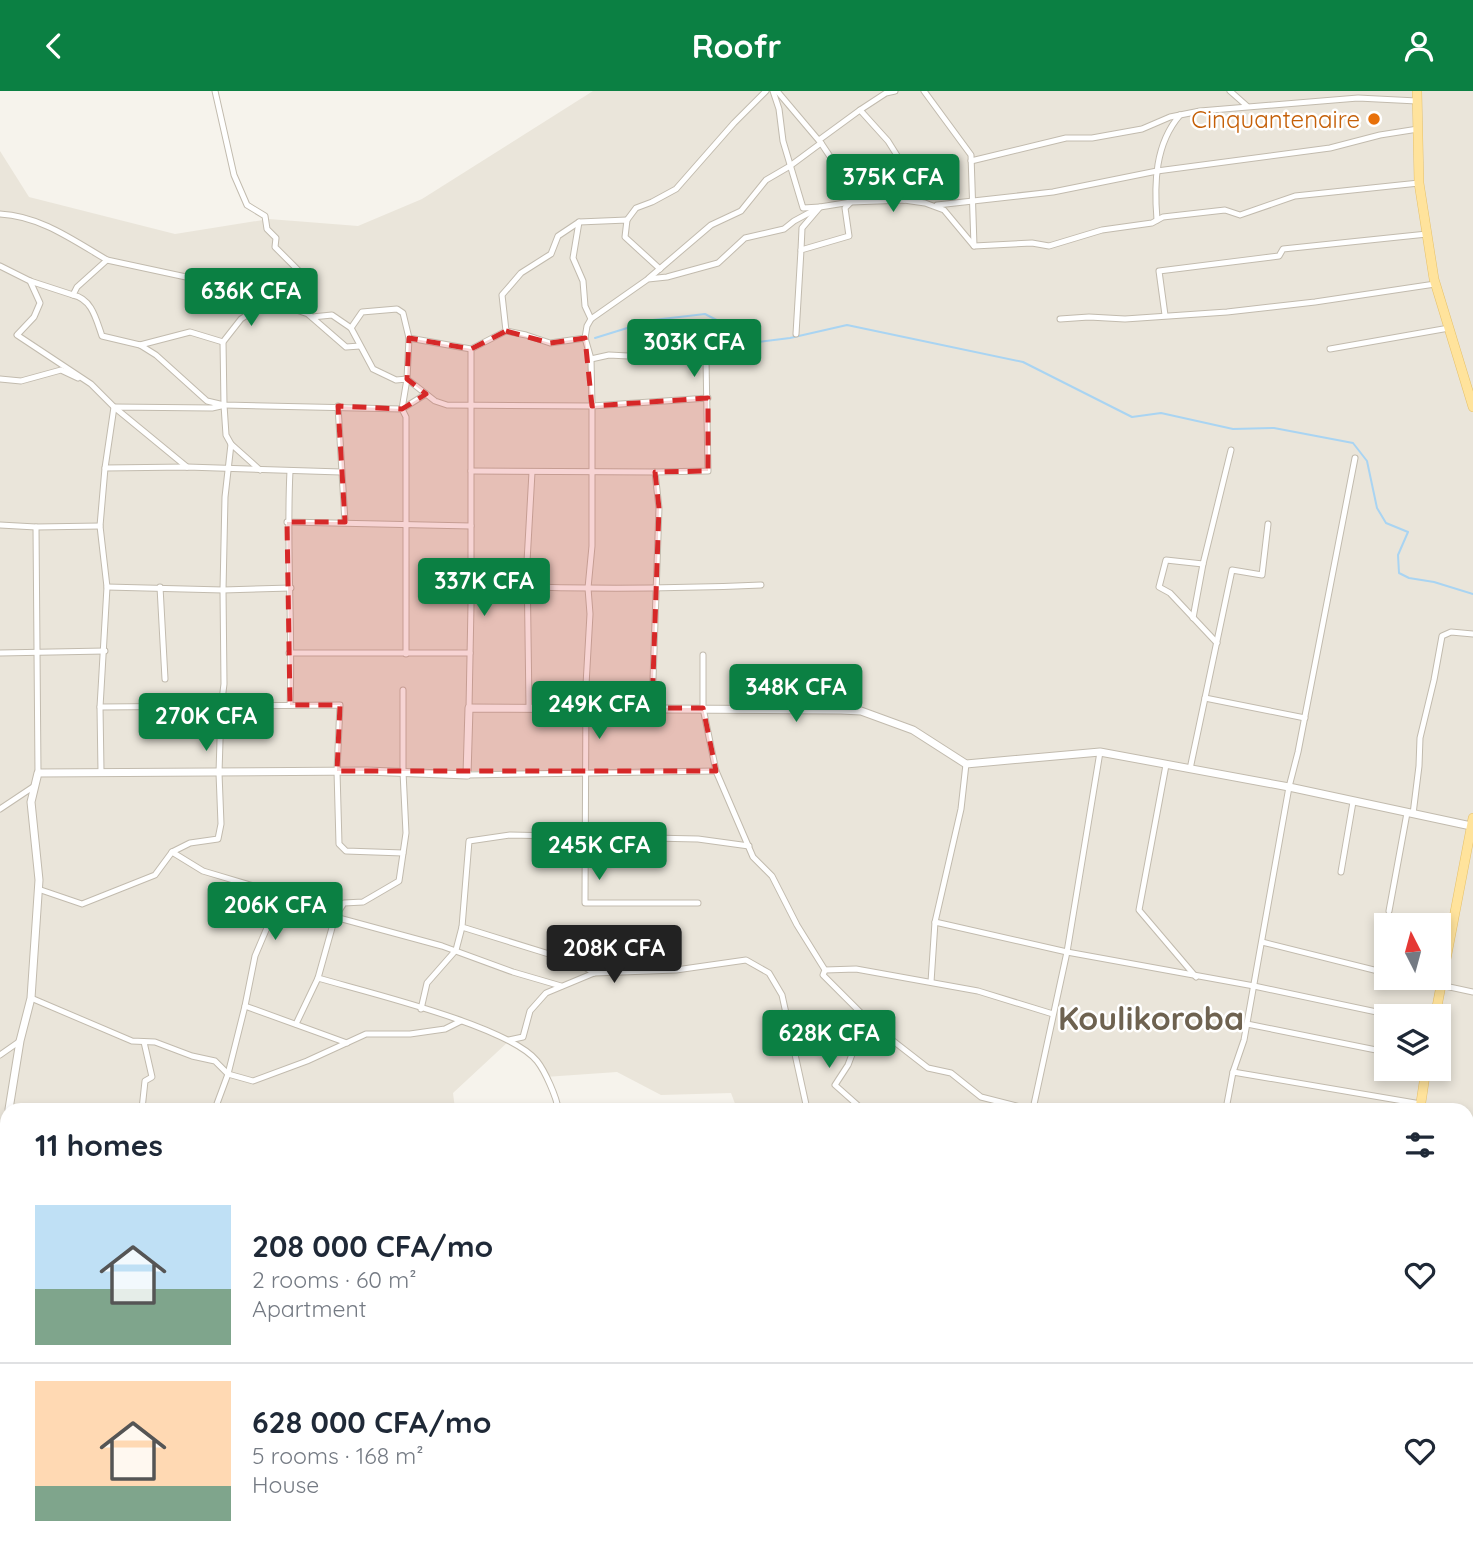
<!DOCTYPE html>
<html lang="en">
<head>
<meta charset="utf-8">
<style>
	:root { --surface:#fff; --page:#f6f6f7; --text:#1f2937; --muted:#747a83; --line:#e0e1e3; --accent:#0b8043 }
	body { margin:0; font-family:Quicksand,sans-serif; background:var(--page); color:var(--text); height:100vh; display:flex; flex-direction:column; font-size:26px; white-space:nowrap }
	* { box-sizing:border-box; margin:0 }
	p { font-size:23px; color:var(--muted) }
	.icon { flex:none; width:38px; height:38px; fill:none; stroke:currentColor; stroke-width:2; stroke-linecap:round; stroke-linejoin:round }
	.map { position:relative; flex:1; overflow:hidden }
	.drawer { position:absolute; left:0px; top:1012px; width:1474px; height:450px; display:flex; flex-direction:column; background:var(--surface); border-radius:21px 21px 0 0; box-shadow:0 4px 10px #0003 }
	.drawer>* { flex:none }
	.needle { width:46px; rotate:354deg }
	.tools { position:absolute; left:1374px; top:822px; display:grid; gap:14px }
	.tools a { display:grid; place-items:center; width:77px; height:77px; border-radius:0px; background:var(--surface); box-shadow:0 4px 10px #0003; font-size:35px }
	.price { position:absolute; translate:-50% -60px; padding:0 16px; border-radius:7px; background:var(--accent); color:#fff; font-size:23px; line-height:46px; filter:drop-shadow(0 2px 4px #0008) }
	.price::after { content:''; position:absolute; left:50%; top:42px; width:21px; height:16px; margin-left:-10px; background:inherit; clip-path:polygon(0 0,100% 0,50% 100%) }
	.price.on { background:#222; color:#fff }
	ul { padding:0; list-style:none }
	li { display:flex; align-items:center; gap:21px; height:175px; padding:0 35px }
	li+li { border-top:2px solid var(--line) }
	li span { display:grid; place-items:center; flex:none; width:196px; height:140px; border-radius:0px; color:#555 }
	li>.icon { margin-inline-start:auto }
	span .icon { width:84px; height:84px; fill:#fffc; stroke-width:1 }
	li b { font-size:30px }
	h2 { display:flex; justify-content:space-between; align-items:center; height:84px; padding:0 35px; font-size:30px }
	header { display:flex; justify-content:space-between; align-items:center; height:91px; padding:0 35px; background:var(--accent); color:#fff; font-size:32px; font-weight:800 }
	.map>svg:first-child { display:block }
	.residential { fill:#eae5da; fill-rule:evenodd }
	.water { fill:#a9d4f2 }
	.lines { fill:none; stroke-linecap:round; stroke-linejoin:round }
	.stream { stroke:#a9d4f2; stroke-width:2 }
	.minor-casing { stroke:#c2bbae; stroke-width:7 }
	.tertiary-casing { stroke:#c2bbae; stroke-width:9 }
	.primary-casing { stroke:#e6c16a; stroke-width:10 }
	.minor { stroke:#fff; stroke-width:5 }
	.tertiary { stroke:#fff; stroke-width:7 }
	.primary { stroke:#ffe39c; stroke-width:9 }
	.marked { fill:#d62828; fill-opacity:0.2; stroke:#d62828; stroke-width:5; stroke-dasharray:14 9; stroke-linejoin:round }
	.food-dot { fill:#e8710a; stroke:#fff; stroke-width:2.5 }
	.labels { text-anchor:middle; dominant-baseline:central; stroke-width:5; stroke-linejoin:round; paint-order:stroke }
	.food-label { font-size:24px; fill:#c56008; stroke:#fff; text-anchor:end }
	.district-label { font-size:32px; font-weight:bold; fill:#6e6250; stroke:#fff }
</style>
</head>
<body>
<header><svg class="icon" aria-label="back" viewBox="0 0 24 24"><path d="M15 5l-7 7 7 7"/></svg>Roofr<svg class="icon" aria-label="person" viewBox="0 0 24 24"><circle cx="12" cy="8" r="4"/><path d="M4 21q1-7 8-7t8 7"/></svg></header>
<div class="map">
<svg width="1473" height="1460" viewBox="0 0 1473 1460">
	<rect width="100%" height="100%" fill="#f6f3ec"/>
	<g class="residential">
		<path d="M593,0H1473V1172L1467,1192L1466,1018H737L731,1002L661,1004L617,981L545,986L537,970L509,950L453,1002L455,1018H7V1123L0,1109V60L29,106L175,143L269,128L358,135L422,108ZM1386,835H1438V887H1386ZM1386,926H1438V978H1386Z"/>
		<path d="M542,1454H1393L1392,1460H553Z"/>
	</g>
	<path class="water" d="M1473,1246V1460H1426L1427,1454H1466V1272Z"/>
	<g class="lines">
		<path class="stream" d="M595,247L653,229L705,223L759,251L790,247L847,234L1023,271L1132,326L1161,322L1233,338L1274,337L1353,352L1367,370L1377,417L1386,432L1408,441L1398,464L1399,482L1409,487L1434,491L1473,503"/>
		<defs>
			<g id="minor">
				<path d="M773,0L779,18L783,50L803,117L820,116L802,137L801,159"/>
				<path d="M777,0L821,52L841,82L851,111L845,117L849,145L801,159L796,243"/>
				<path d="M924,0L971,64L974,155"/>
				<path d="M1230,0L1247,15"/>
				<path d="M860,19L886,2L895,0"/>
				<path d="M819,49L860,19L888,50L903,74L904,109"/>
				<path d="M971,70L1066,47H1092L1142,38L1170,26L1200,20L1358,7L1417,10"/>
				<path d="M937,114L1053,101L1157,80L1330,57L1380,44L1418,38"/>
				<path d="M0,123C40,125 73,149 107,169"/>
				<path d="M627,129L636,117L652,111L676,98L734,32L766,0"/>
				<path d="M1157,129C1154,92 1155,53 1180,24"/>
				<path d="M579,131L573,167L583,190L585,215L591,228L587,235L585,247L591,268L592,315V455L588,497L590,523L586,594L585,812H698"/>
				<path d="M0,175L30,190L73,204L77,196L107,169L186,186L285,215L298,179L275,156L276,147L267,138L265,125L247,114L234,84L215,0"/>
				<path d="M649,187L711,134L741,120L766,89L790,75L821,52"/>
				<path d="M30,190L40,212L34,226L17,244L91,293L114,316L187,376"/>
				<path d="M73,204C92,208 96,228 102,245L140,254L190,241L223,251"/>
				<path d="M267,211L241,228L223,251L224,314L402,318L406,326V563"/>
				<path d="M285,215L308,223L346,256L360,255"/>
				<path d="M1165,224L1159,180L1279,165L1283,158L1427,143"/>
				<path d="M312,226L332,224L351,237L373,278L396,289L407,288L402,318L426,303"/>
				<path d="M591,228L648,188L667,186L718,172L745,147L784,138L794,130L820,116L851,111L904,109L925,112L944,119L974,155L1032,152L1049,155L1102,139L1152,132L1163,126L1225,119L1240,124L1295,105L1419,92"/>
				<path d="M1060,228L1089,226L1125,228L1227,221L1315,211L1435,193"/>
				<path d="M351,237L362,221L397,218L403,222L409,247L471,258L506,240L526,244L550,252L585,247"/>
				<path d="M506,240L502,204L521,182L551,163L558,145L579,131L627,129L625,146L660,178"/>
				<path d="M409,247L407,288L435,310L447,314L592,315L708,307"/>
				<path d="M140,254L156,264L207,310L224,314L226,344L231,353L225,406L223,499L224,593L221,617L219,682L221,733L218,748L190,752L172,761L203,780L267,799L275,810L272,825"/>
				<path d="M1330,258L1449,237"/>
				<path d="M591,268L609,264L706,269L708,380L655,381"/>
				<path d="M0,288L21,290L61,279L78,287"/>
				<path d="M338,315L345,431"/>
				<path d="M231,353L260,379"/>
				<path d="M105,377L187,376L341,381"/>
				<path d="M290,380C286,458 293,536 290,614"/>
				<path d="M471,380L655,381L659,417L652,617"/>
				<path d="M287,431L471,435"/>
				<path d="M0,434L36,436L100,435"/>
				<path d="M36,436L38,682"/>
				<path d="M470,493C568,499 664,498 761,494"/>
				<path d="M107,496L223,499L291,497"/>
				<path d="M160,496L165,588"/>
				<path d="M1193,527L1203,473"/>
				<path d="M1217,552L1170,502L1159,496L1166,469L1203,473L1231,359"/>
				<path d="M0,562L105,560"/>
				<path d="M289,562H470"/>
				<path d="M703,564V617L716,680L753,766L772,785L797,834L825,879L823,884L874,935L928,977L951,982L981,1006L1028,1018"/>
				<path d="M1205,607L1305,627"/>
				<path d="M100,616L340,614L337,680L339,753L346,760L403,762"/>
				<path d="M529,616L527,471L532,381"/>
				<path d="M469,617L471,514V258"/>
				<path d="M1166,674L1139,819L1196,886"/>
				<path d="M1190,678L1232,479L1262,484L1268,433"/>
				<path d="M101,680L100,616L107,496L100,435L105,377L114,316L212,317L221,315"/>
				<path d="M467,684L716,680"/>
				<path d="M0,718L33,696"/>
				<path d="M1413,723L1419,675L1420,647L1434,589L1442,545L1451,541L1473,543"/>
				<path d="M1341,781L1353,711"/>
				<path d="M38,798L82,813L155,784L172,761"/>
				<path d="M1389,820L1407,722"/>
				<path d="M935,831L1067,861L1254,895L1400,926"/>
				<path d="M1262,851L1386,882"/>
				<path d="M825,879L856,878L978,900L1053,923"/>
				<path d="M594,882L578,872L462,836L469,750L510,744L698,748L749,755"/>
				<path d="M318,887L335,826L344,812L363,811L399,790L406,742L403,681V599"/>
				<path d="M1408,887L1473,901"/>
				<path d="M931,891L935,831L961,718L966,673"/>
				<path d="M31,907L132,950L155,951L192,965L215,970L228,983L253,990L307,970L366,943H410L445,938L461,930"/>
				<path d="M245,915L255,865L272,825L293,818L335,826L442,855L513,881L561,895"/>
				<path d="M421,918L427,892L456,859L462,836"/>
				<path d="M296,933L318,887C366,901 509,935 537,970C545,980 557,1007 558,1018"/>
				<path d="M1247,933L1386,961"/>
				<path d="M509,949L523,946L530,920L546,902L594,882L676,879L746,869L769,882L782,904L807,1018"/>
				<path d="M0,964L20,950"/>
				<path d="M1233,981L1421,1013"/>
				<path d="M142,1018L145,990L152,986L144,951"/>
				<path d="M215,1018L228,983L245,915L347,952"/>
				<path d="M862,1018L835,994L848,974L866,926"/>
				<path d="M1033,1018L1067,861L1100,661"/>
				<path d="M1226,1018L1233,981L1244,949L1289,696L1298,661L1355,367"/>
				<path d="M168,1454L169,1460"/>
				<path d="M218,1454L234,1460"/>
				<path d="M606,1454L608,1460"/>
				<path d="M874,1454L896,1460"/>
				<path d="M214,1460L226,1459"/>
				<path d="M251,1460L253,1454"/>
				<path d="M308,1460L313,1454"/>
				<path d="M490,1460L492,1454"/>
				<path d="M569,1460L571,1454"/>
				<path d="M1005,1460L1007,1454"/>
				<path d="M1238,1460L1240,1454"/>
			</g>
			<g id="tertiary">
				<path d="M9,1018L20,950L31,907L39,789L31,711L38,682L367,680L467,684L469,617L841,619L861,620L913,639L966,673L1100,661L1289,696L1471,735"/>
				<path d="M0,1064L7,1033"/>
			</g>
			<g id="primary">
				<path d="M1417,0L1419,92L1434,188L1473,316"/>
				<path d="M1435,926L1473,727"/>
				<path d="M1420,1018L1426,978"/>
				<path d="M1372,1454V1460"/>
			</g>
		</defs>
		<use href="#minor" class="minor-casing"/>
		<use href="#tertiary" class="tertiary-casing"/>
		<use href="#primary" class="primary-casing"/>
		<use href="#minor" class="minor"/>
		<use href="#tertiary" class="tertiary"/>
		<use href="#primary" class="primary"/>
	</g>
	<path class="marked" d="M506,240L550,252L585,247L592,315L708,307V380L655,381L659,417L652,617H703L716,680H337L340,614H290L287,431H345L338,315L402,318L426,303L407,288L409,247L471,258Z"/>
	<circle class="food-dot" cx="1374" cy="28" r="7"/>
	<g class="labels">
		<g class="food-label">
			<text x="1360" y="28">Cinquantenaire</text>
		</g>
		<g class="district-label">
			<text x="1151" y="927">Koulikoroba</text>
		</g>
	</g>
</svg>
<div class="tools">
<a><svg class="needle" viewBox="-14 -14 28 28"><path d="M0-13l5 13h-10z" fill="#e53935"/><path d="M0 13l5-13h-10z" fill="#747a83"/></svg></a>
<a><svg class="icon" aria-label="layers" viewBox="0 0 24 24"><path d="M12 4l9 5-9 5-9-5zM3 14l9 5 9-5"/></svg></a>
</div>
<b class="price" style="left:893px;top:123px">375K CFA</b>
<b class="price" style="left:251px;top:237px">636K CFA</b>
<b class="price" style="left:694px;top:288px">303K CFA</b>
<b class="price" style="left:484px;top:527px">337K CFA</b>
<b class="price" style="left:796px;top:633px">348K CFA</b>
<b class="price" style="left:599px;top:650px">249K CFA</b>
<b class="price" style="left:206px;top:662px">270K CFA</b>
<b class="price" style="left:599px;top:791px">245K CFA</b>
<b class="price" style="left:275px;top:851px">206K CFA</b>
<b class="price on" style="left:614px;top:894px">208K CFA</b>
<b class="price" style="left:829px;top:979px">628K CFA</b>
<section class="drawer">
<h2>11 homes<svg class="icon" aria-label="filters" viewBox="0 0 24 24"><path d="M4 7h16M4 17h16"/><circle cx="9" cy="7" r="2"/><circle cx="15" cy="17" r="2"/></svg></h2>
<ul>
<li><span style="background:linear-gradient(#bfe0f5 60%,#7fa58c 0)"><svg class="icon" aria-label="home" viewBox="0 0 24 24"><path d="M3 11l9-7 9 7M6 9v11h12V9"/></svg></span><div><b>208 000 CFA/mo</b><p>2 rooms · 60 m²</p><p>Apartment</p></div><svg class="icon" aria-label="heart" viewBox="0 0 24 24"><path d="M12 20l-8-8c-3-5 5-10 8-4 3-6 11-1 8 4z"/></svg></li>
<li><span style="background:linear-gradient(#ffd9b3 75%,#7fa58c 0)"><svg class="icon" aria-label="home" viewBox="0 0 24 24"><path d="M3 11l9-7 9 7M6 9v11h12V9"/></svg></span><div><b>628 000 CFA/mo</b><p>5 rooms · 168 m²</p><p>House</p></div><svg class="icon" aria-label="heart" viewBox="0 0 24 24"><path d="M12 20l-8-8c-3-5 5-10 8-4 3-6 11-1 8 4z"/></svg></li>
</ul>
</section>
</div>
</body>
</html>
